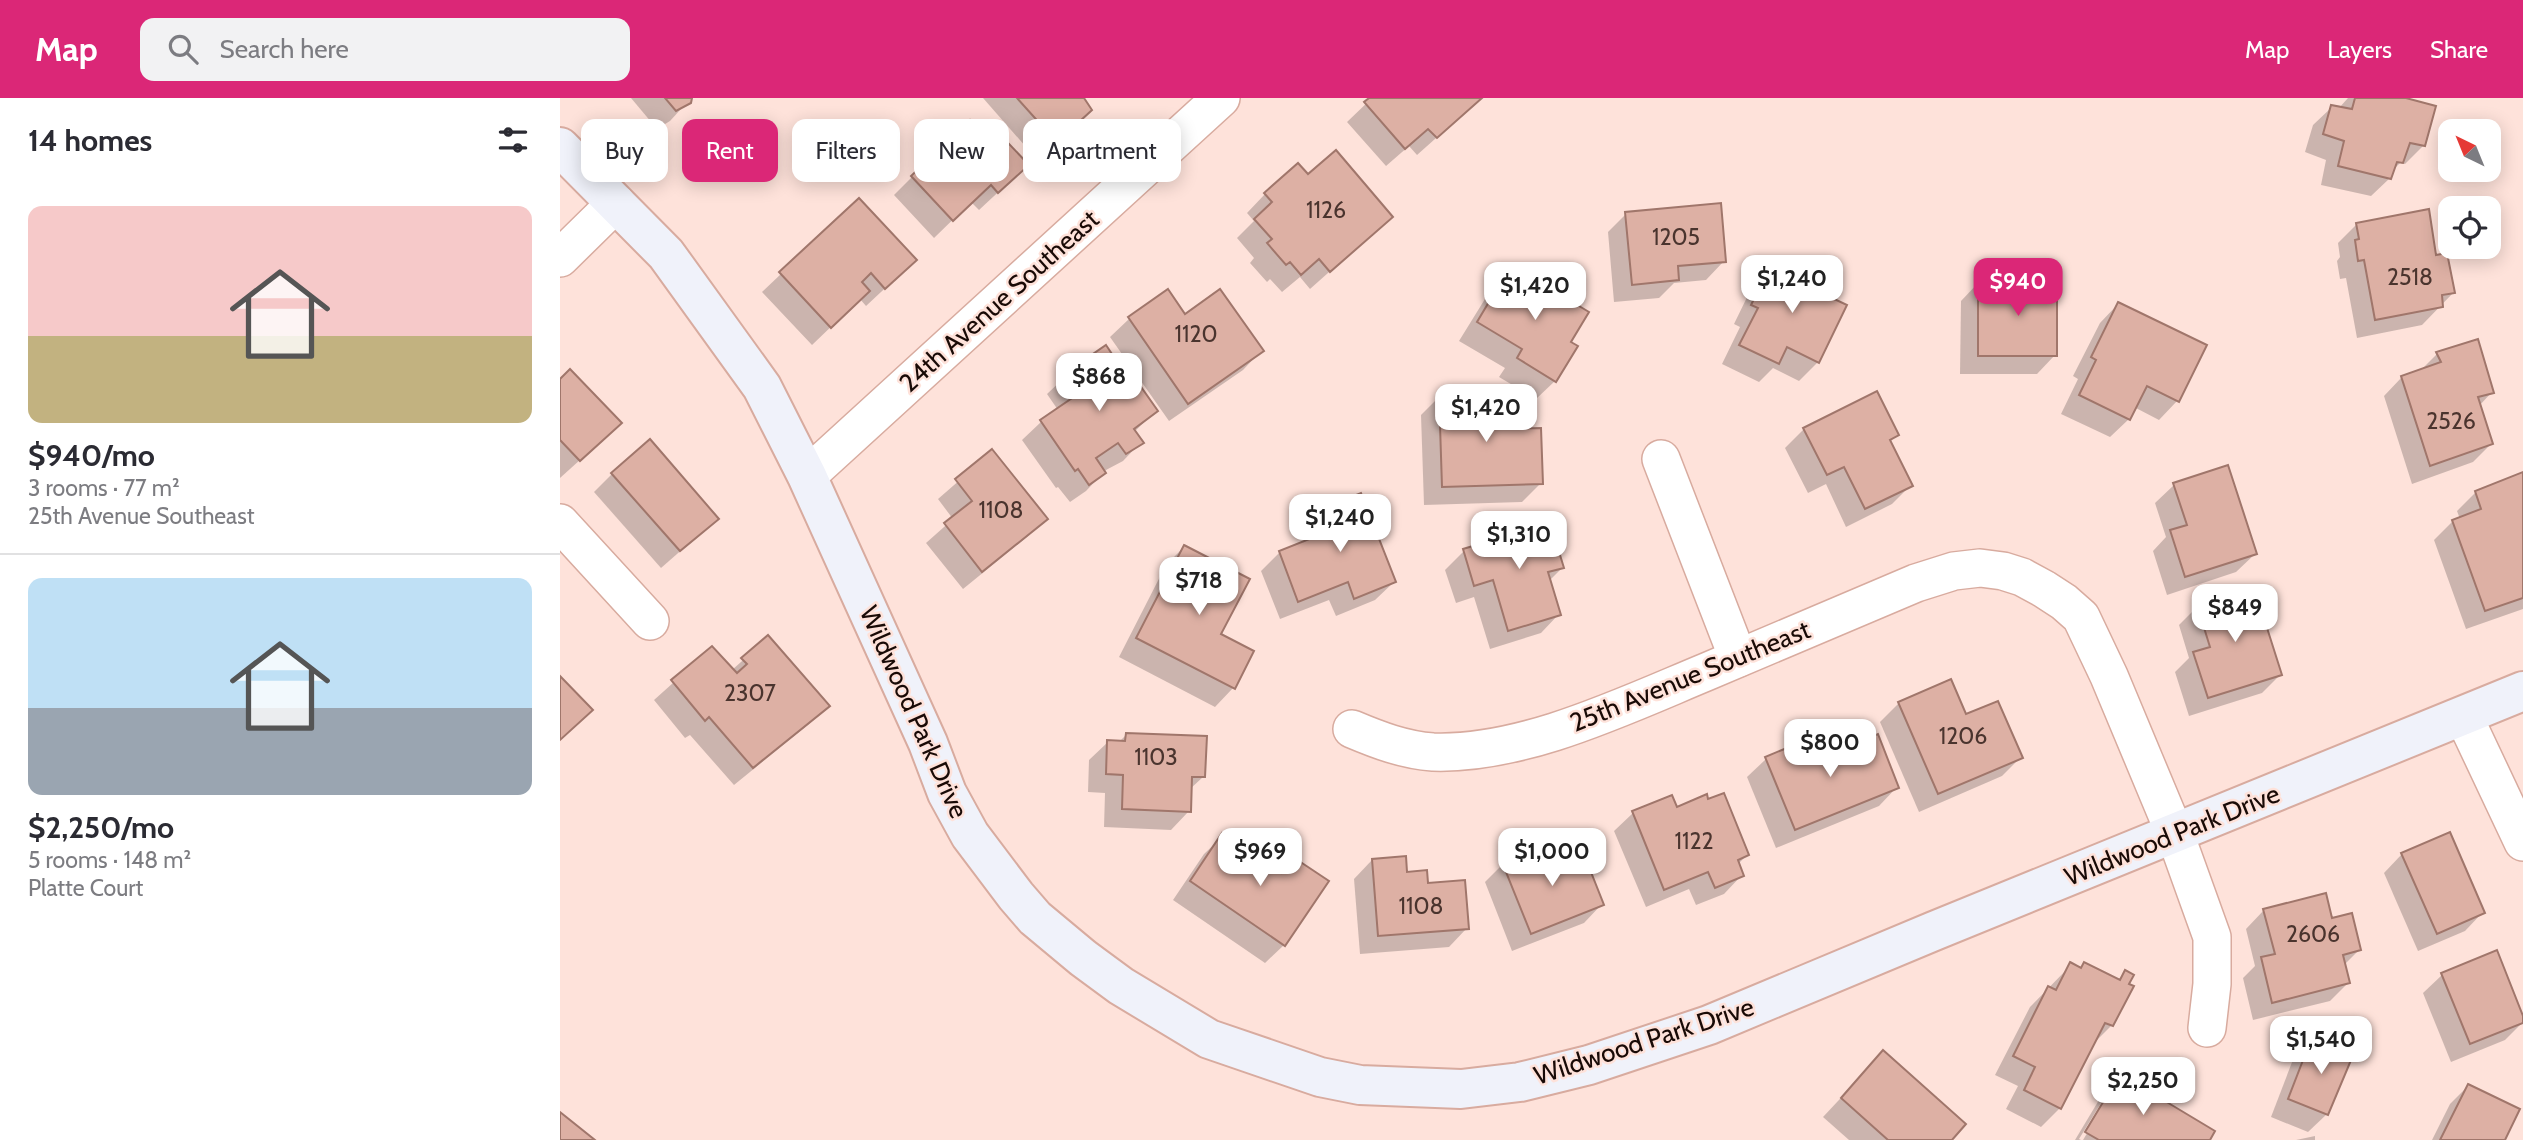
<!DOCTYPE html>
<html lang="en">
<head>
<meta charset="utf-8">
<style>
	:root { --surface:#fff; --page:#f2f2f3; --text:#2b2b33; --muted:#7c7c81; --line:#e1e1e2; --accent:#db2777 }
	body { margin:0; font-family:Cabin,sans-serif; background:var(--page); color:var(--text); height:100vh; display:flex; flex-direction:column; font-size:26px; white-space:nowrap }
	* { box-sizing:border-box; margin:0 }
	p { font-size:23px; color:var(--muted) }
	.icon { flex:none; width:38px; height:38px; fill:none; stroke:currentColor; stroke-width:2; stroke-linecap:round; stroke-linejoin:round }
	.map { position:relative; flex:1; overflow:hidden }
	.side { display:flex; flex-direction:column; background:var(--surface); width:560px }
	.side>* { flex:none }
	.top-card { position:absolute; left:21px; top:21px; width:665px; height:63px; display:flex; gap:14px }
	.needle { width:46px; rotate:317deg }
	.fabs { position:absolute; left:1878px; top:21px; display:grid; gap:14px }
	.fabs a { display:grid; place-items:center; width:63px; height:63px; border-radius:14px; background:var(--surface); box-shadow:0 4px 18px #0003; font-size:35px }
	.price { position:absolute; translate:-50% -60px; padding:0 16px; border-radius:14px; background:#fff; color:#222; font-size:23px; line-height:46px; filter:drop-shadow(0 2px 4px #0008) }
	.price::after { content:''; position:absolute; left:50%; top:42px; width:21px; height:16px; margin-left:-10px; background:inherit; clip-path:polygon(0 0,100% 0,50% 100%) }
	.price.current { background:var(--accent); color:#fff }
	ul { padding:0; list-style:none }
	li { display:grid; align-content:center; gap:14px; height:371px; padding:0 28px }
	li+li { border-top:2px solid var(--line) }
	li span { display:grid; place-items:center; height:217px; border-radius:14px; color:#555 }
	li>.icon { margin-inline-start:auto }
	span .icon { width:126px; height:126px; fill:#fffc; stroke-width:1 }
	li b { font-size:30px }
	h2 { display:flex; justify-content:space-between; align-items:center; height:84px; padding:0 28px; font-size:30px }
	.chip { padding:0 24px; border-radius:14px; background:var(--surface); box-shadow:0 4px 18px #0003; font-size:24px; line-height:63px }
	.chip.current { background:var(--accent); color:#fff }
	header { display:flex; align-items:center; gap:42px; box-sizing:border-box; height:98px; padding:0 35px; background:var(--accent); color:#fff }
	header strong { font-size:33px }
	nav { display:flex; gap:38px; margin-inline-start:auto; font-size:24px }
	.search { width:490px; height:63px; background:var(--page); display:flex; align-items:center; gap:18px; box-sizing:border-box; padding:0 24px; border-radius:14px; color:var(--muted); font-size:26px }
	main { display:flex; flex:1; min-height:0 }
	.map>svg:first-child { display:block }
	.shadow { fill:#0003 }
	.building { fill:#ddb0a4; stroke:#a0766b; stroke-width:2 }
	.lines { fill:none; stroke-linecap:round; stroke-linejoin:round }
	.street-casing { stroke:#d8ab9f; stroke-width:40 }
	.secondary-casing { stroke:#d8ab9f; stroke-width:42 }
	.street { stroke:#fff; stroke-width:37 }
	.secondary { stroke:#f0f2fa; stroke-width:38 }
	.labels { text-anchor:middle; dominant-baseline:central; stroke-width:5; stroke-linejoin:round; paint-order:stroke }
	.number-label { font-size:23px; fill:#4a342e }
	.street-label { font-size:26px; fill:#190a06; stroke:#fee2da }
</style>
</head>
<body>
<header>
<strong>Map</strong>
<div class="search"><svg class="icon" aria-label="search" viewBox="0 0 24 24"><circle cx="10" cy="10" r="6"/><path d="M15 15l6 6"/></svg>Search here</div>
<nav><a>Map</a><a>Layers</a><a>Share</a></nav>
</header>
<main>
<section class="side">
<h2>14 homes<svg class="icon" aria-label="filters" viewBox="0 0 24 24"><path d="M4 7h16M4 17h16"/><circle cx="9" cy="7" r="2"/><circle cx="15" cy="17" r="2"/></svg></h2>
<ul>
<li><span style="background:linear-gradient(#f6c9c9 60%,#c2b280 0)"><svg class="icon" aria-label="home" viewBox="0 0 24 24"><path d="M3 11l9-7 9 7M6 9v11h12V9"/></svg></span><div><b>$940/mo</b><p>3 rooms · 77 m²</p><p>25th Avenue Southeast</p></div></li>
<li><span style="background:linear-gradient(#bfe0f5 60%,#9aa5b1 0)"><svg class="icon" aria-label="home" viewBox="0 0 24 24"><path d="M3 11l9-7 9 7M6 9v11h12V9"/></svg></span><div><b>$2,250/mo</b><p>5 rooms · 148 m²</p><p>Platte Court</p></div></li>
</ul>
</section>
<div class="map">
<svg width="1963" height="1042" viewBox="0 0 1963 1042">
	<rect width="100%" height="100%" fill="#fee2da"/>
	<g class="shadow">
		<path d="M71,0H131L110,23L97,31Z"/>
		<path d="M423,0H522L511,30L474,64L463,51L466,49Z"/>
		<path d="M812,0H921L857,57L849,48L826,68L787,24Z"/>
		<path d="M1788,0H1839L1864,47L1845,66L1840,65L1832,73L1830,80L1811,98L1761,87L1766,62L1745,54L1753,27L1772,9L1779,10Z"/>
		<path d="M748,78L831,119L750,191L740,179L722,194L710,181L707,184L690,165L694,160L677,140L694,123L687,115L705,96Z"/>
		<path d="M352,79L448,85L419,112L411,104L374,140L334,97Z"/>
		<path d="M299,102L336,180L306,208L300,201L252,247L202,194Z"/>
		<path d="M1066,116L1164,163L1146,182L1114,185L1099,200L1054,204L1048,134Z"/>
		<path d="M1797,126L1875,159L1894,194L1862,227L1797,240L1786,180L1780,181L1777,163L1780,159L1778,145Z"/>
		<path d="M1239,161L1249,191L1258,264L1239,283L1213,270L1199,284L1162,266L1180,229L1174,226L1192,189L1210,170L1224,176Z"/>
		<path d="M951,169L1008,245L995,283L976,301L939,279L945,270L899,243L933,188Z"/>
		<path d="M1419,184L1495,257L1477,276H1400L1401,203Z"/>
		<path d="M607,193L625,218L701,253L683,272L609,323L550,239L569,221Z"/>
		<path d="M1558,206L1617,303L1599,322L1574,309L1569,321L1550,339L1501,316L1518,281L1513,278L1540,225Z"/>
		<path d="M1877,256L1932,294L1919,308L1931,346L1913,364L1852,386L1824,298L1842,279L1860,273Z"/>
		<path d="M556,264L596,313L574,334L581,344L563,363L546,372L526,393L510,404L498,389L496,390L462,342L481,324L498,312L487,296L506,278Z"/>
		<path d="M0,283L41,343L0,380Z"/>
		<path d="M880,298L941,333L981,385L962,404L864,407L861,317Z"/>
		<path d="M1244,331L1337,337L1329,345L1350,388L1332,406L1286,429L1266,386L1248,395L1225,350Z"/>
		<path d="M432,354L485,421L467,439L403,491L366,445L393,421L378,401Z"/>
		<path d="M52,376L157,421L101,470L34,394Z"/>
		<path d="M1963,376V511L1906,531L1874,442L1893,423L1900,421L1897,413L1916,394Z"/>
		<path d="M1614,387L1695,456L1676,474L1607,497L1593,453L1606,439L1595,405Z"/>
		<path d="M759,413L834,484L815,502L776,518L769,502L720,521L701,473L720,454L746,444L741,432Z"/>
		<path d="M922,441L1002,470L989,483L999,516L981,535L930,551L914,499L896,505L885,472L904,453L912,450Z"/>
		<path d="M624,449L659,536L692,554L673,590L655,609L559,559L606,467Z"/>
		<path d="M1638,508L1720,577L1702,595L1629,618L1615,574L1629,560L1619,527Z"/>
		<path d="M208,540L267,608L249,626L174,687L130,637L125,640L94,602L152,550L172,572Z"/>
		<path d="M1339,605L1405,619L1461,659L1442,678L1359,714L1320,624Z"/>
		<path d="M567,636L643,679L630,691L629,713L611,732L544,729L545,695L528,694L529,662L548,644H559Z"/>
		<path d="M1206,661L1253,665L1337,689L1319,708L1216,750L1187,679Z"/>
		<path d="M1116,711L1187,757L1178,766L1182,777L1164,796L1136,807L1129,791L1086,809L1054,733L1073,715Z"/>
		<path d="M663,738L719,776L733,761L724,847L705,865L613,802L644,756Z"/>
		<path d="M1842,756L1923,814L1905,833L1858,853L1824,775Z"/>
		<path d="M812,762L846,776L907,830L889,849L800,856L794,781Z"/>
		<path d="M943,766L994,770L998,766L1042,806L1024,825L952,853L925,784Z"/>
		<path d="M1704,812L1770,822L1799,852L1784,867L1788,885L1770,903L1693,922L1683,880L1695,868L1686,831Z"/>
		<path d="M1524,866L1557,883L1565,874L1552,927L1532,947L1500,1010L1481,1029L1446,1011L1458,988L1435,977L1470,909L1511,867L1519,871Z"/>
		<path d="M1882,877L1963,922V924L1945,942L1891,964L1863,895Z"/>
		<path d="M1753,941L1767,1016L1748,1034L1711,1019L1734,959Z"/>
		<path d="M1323,955L1389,1042H1289L1263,1019Z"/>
		<path d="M1561,978L1648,1042H1523L1550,997H1546L1519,1041L1521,1042H1515L1542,997Z"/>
		<path d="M1908,988L1943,1042H1872L1890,1006Z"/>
		<path d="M1755,1038V1042H1736Z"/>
	</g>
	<g class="building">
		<path d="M105,0H132L131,5L116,13Z"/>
		<path d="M457,0H524L532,12L494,47L480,32L483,29Z"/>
		<path d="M809,0H922L877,40L868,31L845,51L804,4Z"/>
		<path d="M1795,0H1846L1876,8L1865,48L1850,45L1843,65L1837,64L1831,81L1778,68L1784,43L1763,36L1771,7L1792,11Z"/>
		<path d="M410,22L423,36L432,28L469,67L438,95L431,87L393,123L351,78Z"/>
		<path d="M776,52L833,119L770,174L759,161L741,177L730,164L726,167L707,145L712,141L694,121L712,104L704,95L738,65L748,76Z"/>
		<path d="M299,100L357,162L325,191L311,175L302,184L310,193L271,230L219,174Z"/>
		<path d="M1161,105L1166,164L1118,168L1119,182L1072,187L1065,114Z"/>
		<path d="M1869,111L1876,157L1887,155L1895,195L1882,197L1883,209L1815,222L1804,162L1798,163L1795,142L1799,141L1796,125Z"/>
		<path d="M1239,159L1261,170L1251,190L1287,207L1259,265L1227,249L1219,266L1179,247L1198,210L1191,207L1210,168L1230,177Z"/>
		<path d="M951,167L1029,214L1011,244L1018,248L996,284L957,260L962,251L917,224Z"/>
		<rect x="1418" y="182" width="79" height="76"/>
		<path d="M608,191L625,216L660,191L704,253L628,306L568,219Z"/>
		<path d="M1558,204L1647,247L1619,304L1587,288L1570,322L1519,297L1536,262L1531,259Z"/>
		<path d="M1918,241L1934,295L1918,299L1933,346L1870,368L1841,278L1881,264L1876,254Z"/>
		<path d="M546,247L556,262L560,259L598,313L574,331L584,345L566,356L558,345L536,360L546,375L529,387L518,371L515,373L480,322L518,296L504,276Z"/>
		<path d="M10,271L62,325L20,363L0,342V281Z"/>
		<path d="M1317,293L1339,337L1330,342L1353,388L1305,411L1284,369L1267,377L1243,330Z"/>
		<path d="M942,294L943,331L981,330L983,386L882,389L879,296Z"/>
		<path d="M90,341L159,421L120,453L51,375Z"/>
		<path d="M432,351L488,421L422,474L384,425L412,403L395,381Z"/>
		<path d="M1668,367L1697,456L1625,479L1610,432L1627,427L1613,385Z"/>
		<path d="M1963,374V500L1925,513L1892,422L1921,411L1915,393Z"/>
		<path d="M801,395L836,484L794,501L788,484L738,504L719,453L767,434L758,412Z"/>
		<path d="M989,421L1004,470L988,474L1001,517L948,533L933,482L914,488L903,451L923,445L921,439L975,422L976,425Z"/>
		<path d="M624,447L690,481L661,536L694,553L675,591L576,540Z"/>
		<path d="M1694,489L1722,577L1648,600L1633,554L1650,549L1637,507Z"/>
		<path d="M208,537L270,608L193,670L149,619L145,623L111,582L152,548L177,575L187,566L181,560Z"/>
		<path d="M0,578L33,612L0,642Z"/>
		<path d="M1391,581L1406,616L1438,603L1463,660L1378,696L1338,604Z"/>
		<path d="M566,635L647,638L645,679H632L631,714L562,711L563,677L546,676L547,642L565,643Z"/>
		<path d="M1318,636L1339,690L1235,732L1205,659L1246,642L1254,662Z"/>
		<path d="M1164,695L1189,757L1178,762L1184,778L1155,790L1148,774L1104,792L1072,713L1112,697L1117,709L1147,696L1148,701Z"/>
		<path d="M1890,734L1925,815L1877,836L1841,755Z"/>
		<path d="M662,735L721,775L733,759L769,783L725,848L630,783Z"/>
		<path d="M981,749L985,758L991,756L995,768H998L997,764L1023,754L1044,807L971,836L942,764Z"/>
		<path d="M846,758L847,774L867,772L868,785L905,782L909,831L818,838L812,761Z"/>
		<path d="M1766,795L1772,820L1792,815L1801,852L1783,857L1790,885L1712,905L1701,859L1715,856L1703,811Z"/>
		<path d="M1937,852L1963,918V925L1910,946L1881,875Z"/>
		<path d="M1510,864L1521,870L1524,864L1560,882L1565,872L1574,877L1569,886L1574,888L1553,928L1545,925L1501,1011L1464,992L1475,969L1453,958L1488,888L1496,892Z"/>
		<path d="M1752,939L1794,955L1768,1017L1728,1001Z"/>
		<path d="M1323,952L1406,1026L1392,1042H1328L1281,1000Z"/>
		<path d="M1560,976L1655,1033L1650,1042H1539L1525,1034Z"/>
		<path d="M1908,986L1960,1011L1945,1042H1880Z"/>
		<path d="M0,1014L35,1042H0Z"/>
	</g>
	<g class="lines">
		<defs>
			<g id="street">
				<path d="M0,160L56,105"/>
				<path d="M1101,361L1178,560"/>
				<path d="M247,378L661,0"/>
				<path d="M0,425L90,523"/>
				<path d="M1904,619L1963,744"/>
				<path d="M792,631C818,642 844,652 873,654C963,657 1064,608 1146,574C1216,544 1286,514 1356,485L1394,473L1420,470L1443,473L1462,479L1484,491L1504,504L1521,519L1549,578L1615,736L1652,839V886L1647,930"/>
			</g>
			<path id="secondary" d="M0,49L106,156L202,289L247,378L368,645L387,695L410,737L456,798L475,820L523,860L561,888L649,941L760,979L800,987L901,991L960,984L1029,967L1149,927L1374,833L1963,593"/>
		</defs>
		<use href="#street" class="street-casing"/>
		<use href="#secondary" class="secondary-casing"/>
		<use href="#street" class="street"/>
		<use href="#secondary" class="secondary"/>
	</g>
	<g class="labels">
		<g class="number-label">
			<text x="766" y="112">1126</text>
			<text x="1116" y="139">1205</text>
			<text x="1850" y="179">2518</text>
			<text x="636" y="236">1120</text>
			<text x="1891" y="323">2526</text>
			<text x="441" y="412">1108</text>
			<text x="190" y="595">2307</text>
			<text x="1403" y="638">1206</text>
			<text x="596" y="659">1103</text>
			<text x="1134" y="743">1122</text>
			<text x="861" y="808">1108</text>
			<text x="1753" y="836">2606</text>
		</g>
		<g class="street-label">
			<text transform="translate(439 203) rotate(-42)">24th Avenue Southeast</text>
			<text transform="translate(1130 578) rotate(-22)">25th Avenue Southeast</text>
			<text transform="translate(354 614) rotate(66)">Wildwood Park Drive</text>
			<text transform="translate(1612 737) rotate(-22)">Wildwood Park Drive</text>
			<text transform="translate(1084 943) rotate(-18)">Wildwood Park Drive</text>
		</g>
	</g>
</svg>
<div class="fabs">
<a><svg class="needle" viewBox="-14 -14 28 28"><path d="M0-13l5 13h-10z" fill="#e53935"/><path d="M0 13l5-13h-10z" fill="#7c7c81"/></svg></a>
<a><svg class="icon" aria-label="locate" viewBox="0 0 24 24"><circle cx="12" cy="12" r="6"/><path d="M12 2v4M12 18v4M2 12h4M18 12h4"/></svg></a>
</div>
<b class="price" style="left:1232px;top:217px">$1,240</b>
<b class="price current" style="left:1458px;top:220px">$940</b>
<b class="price" style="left:975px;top:224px">$1,420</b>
<b class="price" style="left:539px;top:315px">$868</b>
<b class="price" style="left:926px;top:346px">$1,420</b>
<b class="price" style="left:780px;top:456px">$1,240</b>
<b class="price" style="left:959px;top:473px">$1,310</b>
<b class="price" style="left:639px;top:519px">$718</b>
<b class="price" style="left:1675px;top:546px">$849</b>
<b class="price" style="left:1270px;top:681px">$800</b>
<b class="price" style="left:700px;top:790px">$969</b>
<b class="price" style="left:992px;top:790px">$1,000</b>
<b class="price" style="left:1761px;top:978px">$1,540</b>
<b class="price" style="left:1583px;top:1019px">$2,250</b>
<div class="top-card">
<a class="chip">Buy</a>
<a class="chip current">Rent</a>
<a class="chip">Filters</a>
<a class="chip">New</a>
<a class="chip">Apartment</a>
</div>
</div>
</main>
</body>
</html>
